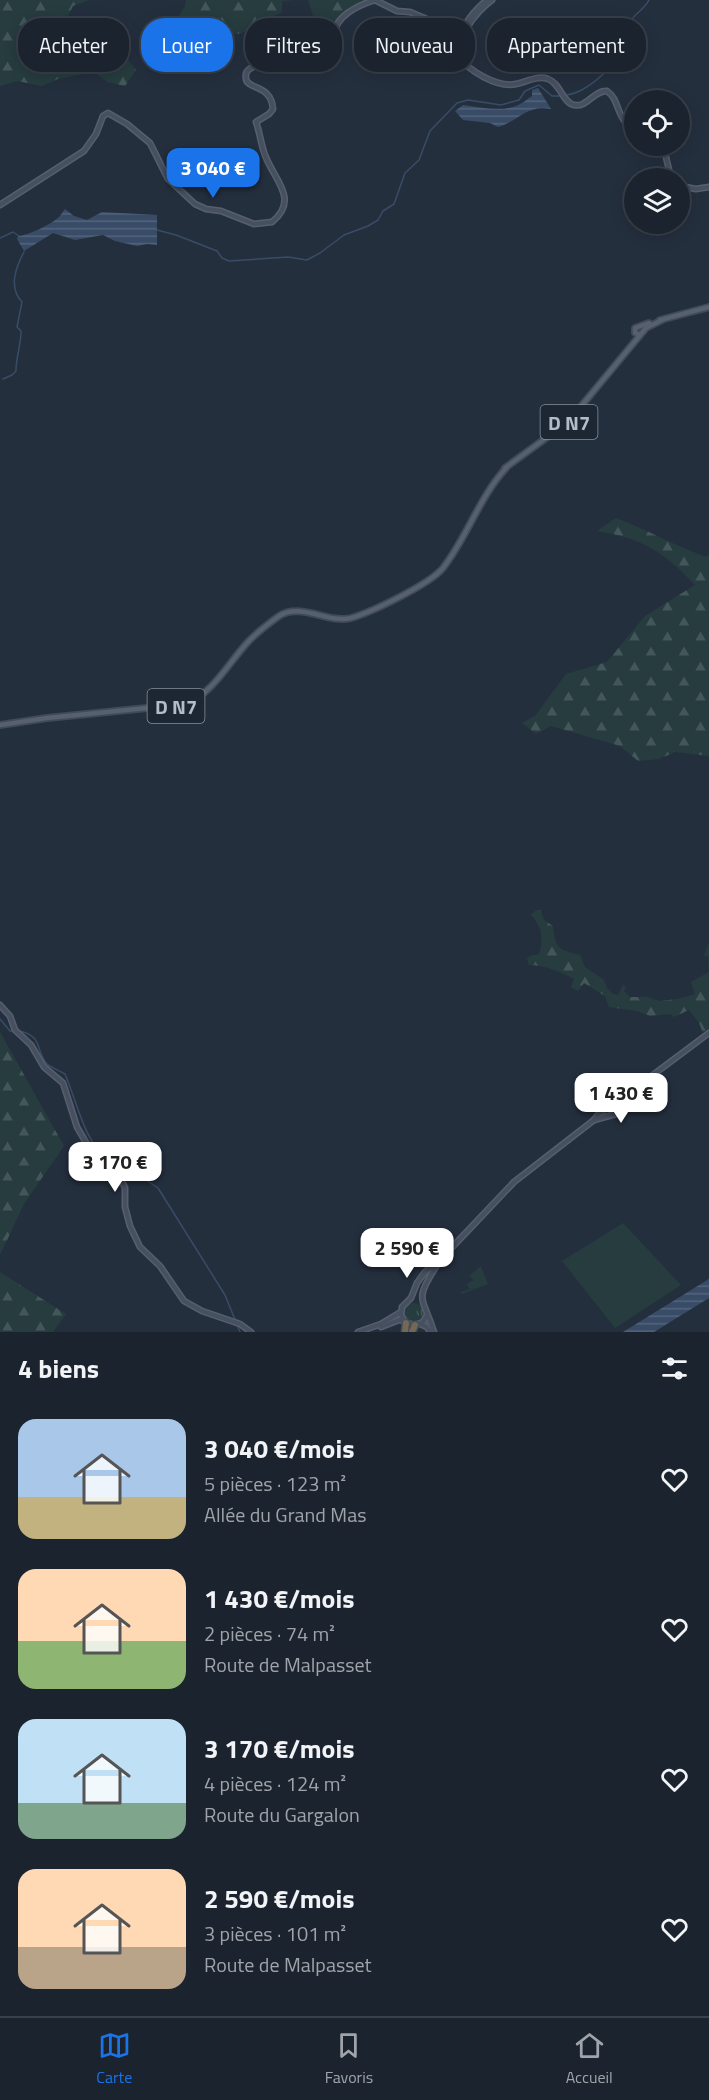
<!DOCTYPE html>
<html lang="fr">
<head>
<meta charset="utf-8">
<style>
	:root { --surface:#1b232e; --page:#242b36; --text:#f1f3f6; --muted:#a0a4aa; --line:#39404a; --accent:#1a73e8 }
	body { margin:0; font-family:"Titillium Web",sans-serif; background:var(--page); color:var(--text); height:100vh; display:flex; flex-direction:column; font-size:22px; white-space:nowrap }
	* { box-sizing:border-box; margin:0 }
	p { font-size:20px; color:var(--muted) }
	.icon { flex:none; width:33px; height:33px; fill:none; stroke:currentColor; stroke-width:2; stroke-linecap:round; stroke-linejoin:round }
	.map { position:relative; height:1332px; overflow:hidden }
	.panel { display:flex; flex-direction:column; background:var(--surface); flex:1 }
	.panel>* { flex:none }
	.guide { position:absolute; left:18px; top:18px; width:674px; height:54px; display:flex; gap:12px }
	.fabs { position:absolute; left:624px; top:90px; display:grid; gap:12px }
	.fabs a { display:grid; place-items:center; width:66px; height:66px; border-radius:50%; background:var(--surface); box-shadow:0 3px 15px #0003,0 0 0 2px var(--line); font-size:30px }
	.price { position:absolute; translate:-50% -51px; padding:0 14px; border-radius:12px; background:#fff; color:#222; font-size:20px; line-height:39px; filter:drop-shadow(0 2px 3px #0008) }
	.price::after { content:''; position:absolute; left:50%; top:36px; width:18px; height:14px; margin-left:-9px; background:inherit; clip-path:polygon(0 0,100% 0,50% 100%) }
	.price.active { background:var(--accent); color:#fff }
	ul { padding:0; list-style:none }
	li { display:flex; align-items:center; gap:18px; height:150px; padding:0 18px }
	li span { display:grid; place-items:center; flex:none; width:168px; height:120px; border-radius:18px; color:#555 }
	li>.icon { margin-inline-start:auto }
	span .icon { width:72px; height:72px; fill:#fffc; stroke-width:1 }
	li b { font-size:26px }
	h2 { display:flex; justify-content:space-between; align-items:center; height:72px; padding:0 18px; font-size:26px }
	.chip { padding:0 21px; border-radius:24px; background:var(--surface); box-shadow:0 3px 15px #0003,0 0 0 2px var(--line); font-size:21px; line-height:54px }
	.chip.active { background:var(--accent); color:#fff }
	.menu { display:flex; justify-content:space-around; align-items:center; height:84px; border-top:2px solid var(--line); background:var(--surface); font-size:16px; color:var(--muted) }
	.menu a { display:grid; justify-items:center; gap:3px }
	.menu .active { color:var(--accent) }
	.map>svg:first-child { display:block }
	.grass { fill:url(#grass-tufts) }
	.forest { fill:url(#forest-firs) }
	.green { fill:#263c3f }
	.water { fill:url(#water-rules) }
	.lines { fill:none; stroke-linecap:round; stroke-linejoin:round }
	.stream { stroke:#394c67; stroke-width:1.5 }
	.secondary-casing { stroke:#565f6c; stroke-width:7 }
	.primary-casing { stroke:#414a57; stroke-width:8 }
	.highway-casing { stroke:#434c59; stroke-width:9 }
	.secondary { stroke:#465061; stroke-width:4 }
	.primary { stroke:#56606e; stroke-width:4.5 }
	.highway { stroke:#746855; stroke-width:6 }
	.labels { text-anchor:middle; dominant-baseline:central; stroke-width:4.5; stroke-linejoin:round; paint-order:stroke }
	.shield { fill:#1d2633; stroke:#878f9c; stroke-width:1.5 }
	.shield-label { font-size:20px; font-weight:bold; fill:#b4bcc9 }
</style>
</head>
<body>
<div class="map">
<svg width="709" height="1332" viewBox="0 0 709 1332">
	<defs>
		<pattern id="grass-tufts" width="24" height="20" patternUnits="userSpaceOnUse" patternTransform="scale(1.5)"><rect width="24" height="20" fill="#263c3f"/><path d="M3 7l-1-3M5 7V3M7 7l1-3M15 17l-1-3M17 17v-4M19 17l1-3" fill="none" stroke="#435659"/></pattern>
		<pattern id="forest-firs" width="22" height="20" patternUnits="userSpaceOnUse" patternTransform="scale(1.5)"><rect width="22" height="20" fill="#263c3f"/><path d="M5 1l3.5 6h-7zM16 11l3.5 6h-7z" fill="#435659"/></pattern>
		<pattern id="water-rules" width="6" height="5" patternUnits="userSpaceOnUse" patternTransform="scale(1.5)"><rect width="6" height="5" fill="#394c67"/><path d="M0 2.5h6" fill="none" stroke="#53647b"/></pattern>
	</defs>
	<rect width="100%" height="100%" fill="#242f3e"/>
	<circle class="grass" cx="414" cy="1313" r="10"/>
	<g class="forest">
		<path d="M0,0H89L73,6L66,20L108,34L136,70L125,86L107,82L94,72L58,79L42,86L17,81L0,86Z"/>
		<path d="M186,0H296L282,1V12L242,33L179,45C177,35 181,27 178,17L185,6Z"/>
		<path d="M308,0H368C348,11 338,14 331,37C316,35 313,13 308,0Z"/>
		<path d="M616,518C646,529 675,546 706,557L709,555V756L675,752L659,759L638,761L620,746L551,726L536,734L522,723L535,716L566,674L607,662L645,616L695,585C664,552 642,538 597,531Z"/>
		<path d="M541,910L544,920L553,926C555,949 559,950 580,955L585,967L604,980L607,988L613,994L618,995L623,985L626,987L624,991L630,997H647L659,1001L678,999L695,994L691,982L709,972L708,956H704L709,943V1029L703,1033L699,1023L689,1010L674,1017L671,1014L650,1016L637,1011L609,1007L605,996L584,983L578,991L571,987L574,979C562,972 544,965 529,965L527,959L530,956L539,954C544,941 542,925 531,915L535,911Z"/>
		<path d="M0,1032L64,1146L24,1204L0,1255Z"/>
		<path d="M0,1272L66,1314L53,1332H0Z"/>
	</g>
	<g class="green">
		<path d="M623,1223L681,1285L615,1328L562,1261Z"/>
		<path d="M481,1266L488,1284L462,1294L460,1292L475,1288L469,1289L467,1284L473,1280L470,1276L465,1279Z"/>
	</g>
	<g class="water">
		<path d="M538,88L551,109C525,105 521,120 498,127L490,123L463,120L455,111L463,105C480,107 499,112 516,106C522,104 527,99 532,96V90Z"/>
		<path d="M65,209L74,216L87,220L102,212L157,215V245L147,244L137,246L115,241L103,235L75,240L53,233L24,251L17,239L18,236C27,236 52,224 59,217C61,215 63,211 65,209Z"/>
		<path d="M709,1279V1298L654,1332H623Z"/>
	</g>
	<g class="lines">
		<g class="stream">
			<path d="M566,95C586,93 615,67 623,48C627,40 627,29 631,21C635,13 644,10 649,0"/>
			<path d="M157,230L176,235L217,251L222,258L229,261L288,257L307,260L320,253L344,235L368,226L378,220L383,211L394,204L405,173L419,160L430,131L457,103L468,100L501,105L519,100L525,91L539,85L552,96H561"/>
			<path d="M0,238L13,232L19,236"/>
			<path d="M3,379L12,375L16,371C16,357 21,345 21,331L17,327L22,302C8,287 16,267 24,252"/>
			<path d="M0,1019L10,1031H15"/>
			<path d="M19,1031C44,1036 35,1051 47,1064C52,1068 60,1071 65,1074C80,1110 82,1136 111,1166L130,1165L143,1178L158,1188L225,1295L240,1332"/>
		</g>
		<defs>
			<g id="secondary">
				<path d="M487,0C472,12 453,36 458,56C469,71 497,88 516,84C526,82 538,75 548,79C560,83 563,103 574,105C587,108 594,90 607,91C621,101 614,116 634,130"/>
				<path d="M461,58C457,35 475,13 492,0"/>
				<path d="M660,146L665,153L671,178"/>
				<path d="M680,186L696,189L709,187"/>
				<path d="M0,205L84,151L96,134L103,116L108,113L127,124L150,143L168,179L195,204L206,209L221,211L254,224L272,222C300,199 274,180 265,155C261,145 260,133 256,122L269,114L273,109C271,84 248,90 246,79C243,62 268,67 276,62C283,57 281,48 290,44C306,48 316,68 333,60C336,51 334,45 334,36C334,16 359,5 375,0L397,11L410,12L429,20L461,36"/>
				<path d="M0,1005L10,1016L15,1030L31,1045L44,1067L63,1083L77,1127L88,1146L99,1161L122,1181L125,1188V1207L130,1226L140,1247L160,1266L184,1301L202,1311L240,1324L251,1332"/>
				<path d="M602,1112V1105L605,1101H613L626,1095"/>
				<path d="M594,1120L616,1114L621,1101L626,1095L709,1033"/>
				<path d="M427,1315L423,1322L415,1325L406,1323L401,1315L402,1307L411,1298L417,1283L425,1272L441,1259L514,1182L594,1120L601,1111"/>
				<path d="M420,1324L427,1327L430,1332"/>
				<path d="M381,1327L399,1320L404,1321"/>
				<path d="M358,1332L381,1324L401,1312"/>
				<path d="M434,1332C422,1295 414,1301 437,1265"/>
			</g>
			<g id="primary">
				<path d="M660,320L709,307"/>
				<path d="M640,335L635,333V328L649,323"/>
				<path d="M505,468L568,422L646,328L662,320"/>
				<path d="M0,725L47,718L187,704C214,691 228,664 247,643C256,633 268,624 279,616C301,602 328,624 351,618C372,612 430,584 443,568C468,536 479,497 507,467"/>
			</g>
			<g id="highway">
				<path d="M405,1332L406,1323"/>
				<path d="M412,1332L415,1325"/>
			</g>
		</defs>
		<use href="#secondary" class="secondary-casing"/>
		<use href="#primary" class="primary-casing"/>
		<use href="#highway" class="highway-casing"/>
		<use href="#secondary" class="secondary"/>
		<use href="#primary" class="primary"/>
		<use href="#highway" class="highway"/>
	</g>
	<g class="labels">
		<g class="shield">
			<rect x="540.5" y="405" width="57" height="34" rx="4.5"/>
			<rect x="147.5" y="689" width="57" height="34" rx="4.5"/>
		</g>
		<g class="shield-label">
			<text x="569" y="422">D N7</text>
			<text x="176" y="706">D N7</text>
		</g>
	</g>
</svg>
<div class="fabs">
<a><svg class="icon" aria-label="locate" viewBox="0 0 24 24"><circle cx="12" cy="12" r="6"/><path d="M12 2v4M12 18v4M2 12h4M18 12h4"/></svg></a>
<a><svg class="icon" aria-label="layers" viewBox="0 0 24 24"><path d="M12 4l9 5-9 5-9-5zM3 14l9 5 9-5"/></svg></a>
</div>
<b class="price active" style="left:213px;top:199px">3 040 €</b>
<b class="price" style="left:621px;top:1124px">1 430 €</b>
<b class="price" style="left:115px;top:1193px">3 170 €</b>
<b class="price" style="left:407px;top:1279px">2 590 €</b>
<div class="guide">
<a class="chip">Acheter</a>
<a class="chip active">Louer</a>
<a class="chip">Filtres</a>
<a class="chip">Nouveau</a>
<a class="chip">Appartement</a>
</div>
</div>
<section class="panel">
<h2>4 biens<svg class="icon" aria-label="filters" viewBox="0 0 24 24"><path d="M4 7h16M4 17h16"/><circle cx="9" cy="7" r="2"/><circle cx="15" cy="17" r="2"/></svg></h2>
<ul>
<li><span style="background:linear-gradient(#a9c7e8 65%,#c2b280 0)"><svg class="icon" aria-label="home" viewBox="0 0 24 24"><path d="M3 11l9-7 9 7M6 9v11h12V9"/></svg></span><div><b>3 040 €/mois</b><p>5 pièces · 123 m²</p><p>Allée du Grand Mas</p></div><svg class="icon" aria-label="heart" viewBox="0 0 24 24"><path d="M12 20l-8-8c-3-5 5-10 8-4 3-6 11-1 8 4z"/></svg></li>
<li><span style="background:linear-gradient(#ffd9b3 60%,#8fb573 0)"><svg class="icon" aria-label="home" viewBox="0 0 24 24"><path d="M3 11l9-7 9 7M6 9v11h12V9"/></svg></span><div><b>1 430 €/mois</b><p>2 pièces · 74 m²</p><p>Route de Malpasset</p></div><svg class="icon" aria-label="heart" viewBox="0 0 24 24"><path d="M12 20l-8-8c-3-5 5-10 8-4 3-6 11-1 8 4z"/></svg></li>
<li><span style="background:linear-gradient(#bfe0f5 70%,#7fa58c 0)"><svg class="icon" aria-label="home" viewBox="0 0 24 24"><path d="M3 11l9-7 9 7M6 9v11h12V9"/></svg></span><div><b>3 170 €/mois</b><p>4 pièces · 124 m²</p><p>Route du Gargalon</p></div><svg class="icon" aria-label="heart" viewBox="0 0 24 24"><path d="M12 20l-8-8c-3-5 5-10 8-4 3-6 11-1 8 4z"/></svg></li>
<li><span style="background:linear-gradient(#ffd9b3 65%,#b9a48a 0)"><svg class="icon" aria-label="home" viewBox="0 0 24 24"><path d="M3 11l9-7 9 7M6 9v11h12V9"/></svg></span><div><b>2 590 €/mois</b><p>3 pièces · 101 m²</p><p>Route de Malpasset</p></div><svg class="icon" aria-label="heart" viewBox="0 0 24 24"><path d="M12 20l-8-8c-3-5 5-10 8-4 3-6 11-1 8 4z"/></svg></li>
</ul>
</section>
<nav class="menu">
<a class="active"><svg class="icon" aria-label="map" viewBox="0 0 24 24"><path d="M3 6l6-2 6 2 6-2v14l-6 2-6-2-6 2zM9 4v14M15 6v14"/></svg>Carte</a>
<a><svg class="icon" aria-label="saved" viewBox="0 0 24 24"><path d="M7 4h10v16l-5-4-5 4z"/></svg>Favoris</a>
<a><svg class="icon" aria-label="home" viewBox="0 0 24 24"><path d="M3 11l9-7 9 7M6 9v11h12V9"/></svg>Accueil</a>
</nav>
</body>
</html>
